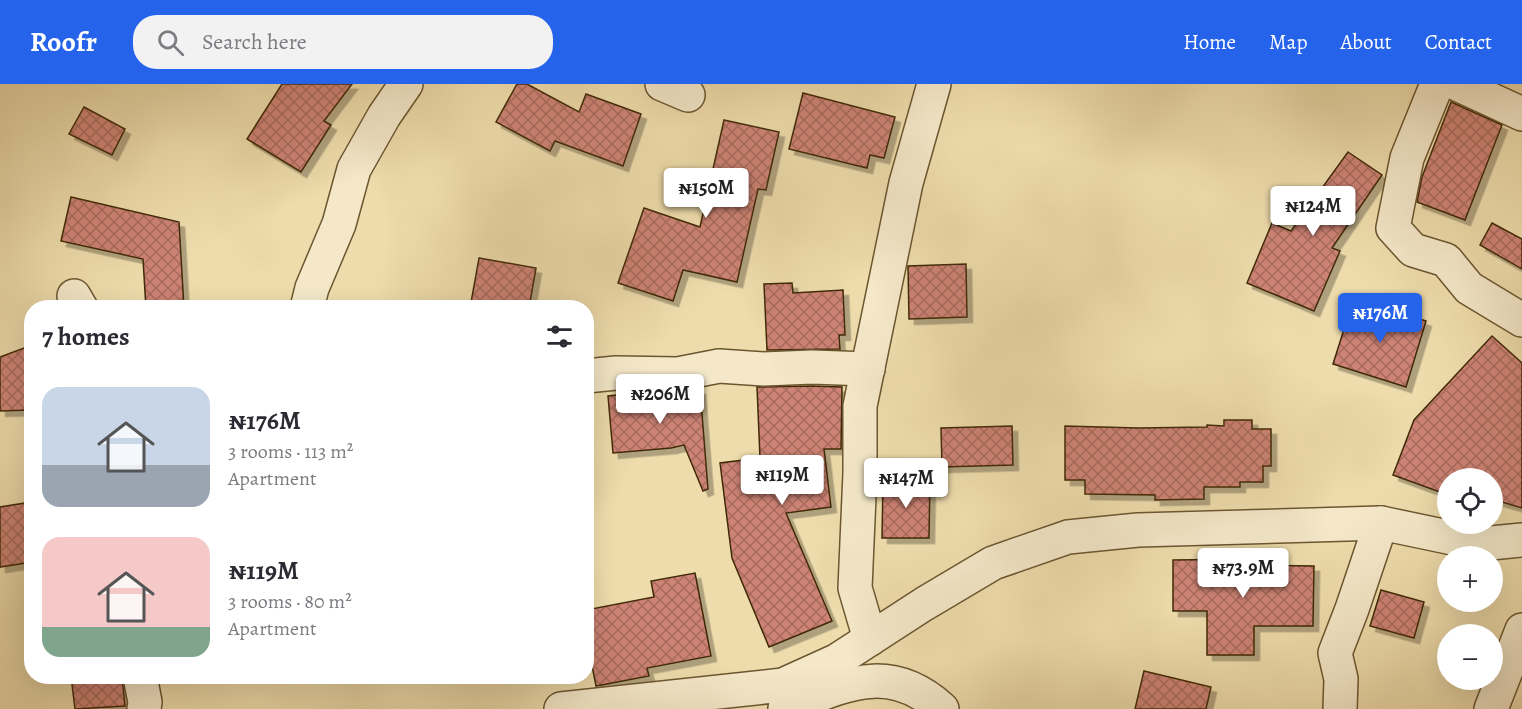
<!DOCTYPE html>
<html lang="en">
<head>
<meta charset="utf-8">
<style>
	:root { --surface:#fff; --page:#f2f2f3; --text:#2b2b33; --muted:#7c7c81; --accent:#2563eb }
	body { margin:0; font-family:Alegreya,serif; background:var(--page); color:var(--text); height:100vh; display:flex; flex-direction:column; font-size:22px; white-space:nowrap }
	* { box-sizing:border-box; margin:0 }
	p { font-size:20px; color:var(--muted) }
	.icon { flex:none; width:33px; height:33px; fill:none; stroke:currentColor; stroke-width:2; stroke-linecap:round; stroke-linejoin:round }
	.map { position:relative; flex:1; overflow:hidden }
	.panel { position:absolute; left:24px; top:216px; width:570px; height:384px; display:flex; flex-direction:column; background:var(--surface); border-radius:24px; box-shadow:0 6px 24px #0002 }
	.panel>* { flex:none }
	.controls { position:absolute; left:1437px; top:384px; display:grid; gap:12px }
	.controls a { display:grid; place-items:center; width:66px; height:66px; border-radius:50%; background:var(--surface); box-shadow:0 6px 24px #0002; font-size:30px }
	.price { position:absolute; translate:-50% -51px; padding:0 14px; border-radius:6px; background:#fff; color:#222; font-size:20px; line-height:39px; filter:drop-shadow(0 2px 3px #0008) }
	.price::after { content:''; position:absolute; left:50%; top:36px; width:18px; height:14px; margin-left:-9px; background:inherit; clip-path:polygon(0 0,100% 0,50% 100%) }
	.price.on { background:var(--accent); color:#fff }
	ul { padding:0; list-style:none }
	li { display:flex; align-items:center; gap:18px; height:150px; padding:0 18px }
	li span { display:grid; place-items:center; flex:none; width:168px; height:120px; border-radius:18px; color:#555 }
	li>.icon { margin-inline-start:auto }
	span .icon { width:72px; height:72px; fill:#fffc; stroke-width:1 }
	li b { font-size:26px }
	h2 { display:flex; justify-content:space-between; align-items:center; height:72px; padding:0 18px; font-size:26px }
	header { display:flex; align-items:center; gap:36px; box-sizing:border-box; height:84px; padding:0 30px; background:var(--accent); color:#fff }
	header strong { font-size:28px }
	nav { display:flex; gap:33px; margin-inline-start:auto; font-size:21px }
	.search { width:420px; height:54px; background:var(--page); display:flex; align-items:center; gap:15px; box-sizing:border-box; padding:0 21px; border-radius:24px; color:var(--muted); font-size:22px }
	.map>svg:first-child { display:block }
	.building { fill:url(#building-cross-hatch); stroke:#412a07; stroke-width:1.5; filter:url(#shadow) }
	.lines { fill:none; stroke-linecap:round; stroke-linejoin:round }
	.minor-casing { stroke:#6c5630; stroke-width:36 }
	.minor { stroke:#f4e8c9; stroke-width:33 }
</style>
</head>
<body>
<header>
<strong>Roofr</strong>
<div class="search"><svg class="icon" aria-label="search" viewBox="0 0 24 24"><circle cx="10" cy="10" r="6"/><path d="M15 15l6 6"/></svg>Search here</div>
<nav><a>Home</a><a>Map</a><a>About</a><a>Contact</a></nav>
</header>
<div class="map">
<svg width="1522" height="625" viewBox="0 0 1522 625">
	<defs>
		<pattern id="building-cross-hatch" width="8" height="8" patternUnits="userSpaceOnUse" patternTransform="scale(1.5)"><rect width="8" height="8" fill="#cd8374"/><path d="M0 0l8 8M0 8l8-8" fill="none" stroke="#a86b5d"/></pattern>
		<filter id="shadow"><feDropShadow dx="5.5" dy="5.5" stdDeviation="0" flood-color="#0004"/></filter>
	</defs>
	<rect width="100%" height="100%" fill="#eedcac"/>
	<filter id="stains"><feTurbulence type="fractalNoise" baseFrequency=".00333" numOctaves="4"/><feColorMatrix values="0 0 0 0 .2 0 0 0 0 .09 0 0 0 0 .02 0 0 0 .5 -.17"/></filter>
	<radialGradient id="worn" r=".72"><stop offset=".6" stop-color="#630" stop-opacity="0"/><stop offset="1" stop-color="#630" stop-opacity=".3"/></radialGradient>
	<g class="building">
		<path d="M282,0H352L324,37L331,41L301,88L247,55Z"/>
		<path d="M517,0H527L579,28L586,10L641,30L623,82L555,57L550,67L496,38Z"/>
		<path d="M803,9L895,33L884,74L870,71L867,84L789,65Z"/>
		<path d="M1451,18L1502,41L1465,136L1417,118L1422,93Z"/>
		<path d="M84,23L125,45L112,71L69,50Z"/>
		<path d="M724,36L779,48L766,106L758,105L737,198L683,186L673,217L618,199L644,124L700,143Z"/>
		<path d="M1348,68L1382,91L1332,164L1340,167L1314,227L1247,199L1272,139L1291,147Z"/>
		<path d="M71,113L179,138L184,224H146L143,175L61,157Z"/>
		<path d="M1492,139L1522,155V185L1480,161Z"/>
		<path d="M479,174L536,184L529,224H470Z"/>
		<path d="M966,180L967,233L909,235L908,182Z"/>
		<path d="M792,199L793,209L843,206L845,251H839L840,265L767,266L764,200Z"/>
		<path d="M1352,220L1377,227L1378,222L1426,237L1406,303L1333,280Z"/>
		<path d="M1492,252L1522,279V424L1492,415V394H1448V411L1393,391L1414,336Z"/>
		<path d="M32,261V326L0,327V273Z"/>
		<path d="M812,302L842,303L841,365H824L831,423L786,429L832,537L769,563L732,474L720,379L760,374L757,303Z"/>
		<path d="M700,305L708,405L703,407L684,361L671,364L613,369L608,312L645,308L678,309Z"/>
		<path d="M1224,336H1252V345H1271V382H1263V398H1240V403H1204V415L1155,416V411L1085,410V396H1065V342L1138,344L1207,343V341L1224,342Z"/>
		<path d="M1012,342L1013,381L942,383L941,344Z"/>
		<path d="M883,396L930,397L929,454H882Z"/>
		<path d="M32,418V478L0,483V423Z"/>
		<path d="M1254,475V481L1314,482L1313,542H1254V571H1207V527H1173V476Z"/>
		<path d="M695,489L711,572L647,584L649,592L596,602L586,551V526L654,513L651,497Z"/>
		<path d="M1381,506L1424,518L1414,554L1370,542Z"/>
		<path d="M1144,587L1211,603L1206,625H1135Z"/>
		<path d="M71,592H122L125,622L75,625Z"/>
	</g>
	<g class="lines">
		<defs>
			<g id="minor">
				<path d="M662,0L688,11"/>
				<path d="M1437,0L1407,74L1393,144L1413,166L1446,176L1469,204L1522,236"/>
				<path d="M1457,0L1522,30"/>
				<path d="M74,212L81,224"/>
				<path d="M307,224L312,204L339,140L354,85L384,32L406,0"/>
				<path d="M586,292L616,289L678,290L719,282L764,285L812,283L868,285"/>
				<path d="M870,555L855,504L860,389V322L906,99L934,0"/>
				<path d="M140,592L145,618L144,625"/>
				<path d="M785,624C843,602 888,576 942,625"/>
				<path d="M561,625L783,601L836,577L924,520L993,479L1068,453L1138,446L1381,439L1481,460L1522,456"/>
				<path d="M1340,625L1341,595L1335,569L1352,525L1381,439"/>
				<path d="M1491,625L1522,546"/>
			</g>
		</defs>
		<use href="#minor" class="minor-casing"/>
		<use href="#minor" class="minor"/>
	</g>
	<rect width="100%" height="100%" filter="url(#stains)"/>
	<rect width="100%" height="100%" fill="url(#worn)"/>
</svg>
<div class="controls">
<a><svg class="icon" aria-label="locate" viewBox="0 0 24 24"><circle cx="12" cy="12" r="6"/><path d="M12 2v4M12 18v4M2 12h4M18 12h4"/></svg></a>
<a>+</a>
<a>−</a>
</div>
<b class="price" style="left:706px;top:135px">₦150M</b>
<b class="price" style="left:1313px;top:153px">₦124M</b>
<b class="price on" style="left:1380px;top:260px">₦176M</b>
<b class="price" style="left:660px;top:341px">₦206M</b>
<b class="price" style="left:782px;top:422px">₦119M</b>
<b class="price" style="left:906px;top:425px">₦147M</b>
<b class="price" style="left:1243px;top:515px">₦73.9M</b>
<section class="panel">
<h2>7 homes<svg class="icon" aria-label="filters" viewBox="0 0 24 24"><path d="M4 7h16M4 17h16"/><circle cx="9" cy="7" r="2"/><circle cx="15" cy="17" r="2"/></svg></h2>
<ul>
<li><span style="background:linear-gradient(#c9d6e8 65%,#9aa5b1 0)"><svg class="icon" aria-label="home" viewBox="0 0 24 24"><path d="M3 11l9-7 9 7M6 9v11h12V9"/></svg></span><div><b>₦176M</b><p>3 rooms · 113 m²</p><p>Apartment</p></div></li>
<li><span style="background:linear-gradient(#f6c9c9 75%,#7fa58c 0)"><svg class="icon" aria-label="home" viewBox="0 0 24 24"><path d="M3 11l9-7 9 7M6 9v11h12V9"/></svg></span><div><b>₦119M</b><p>3 rooms · 80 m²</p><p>Apartment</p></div></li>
</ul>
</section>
</div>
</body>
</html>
